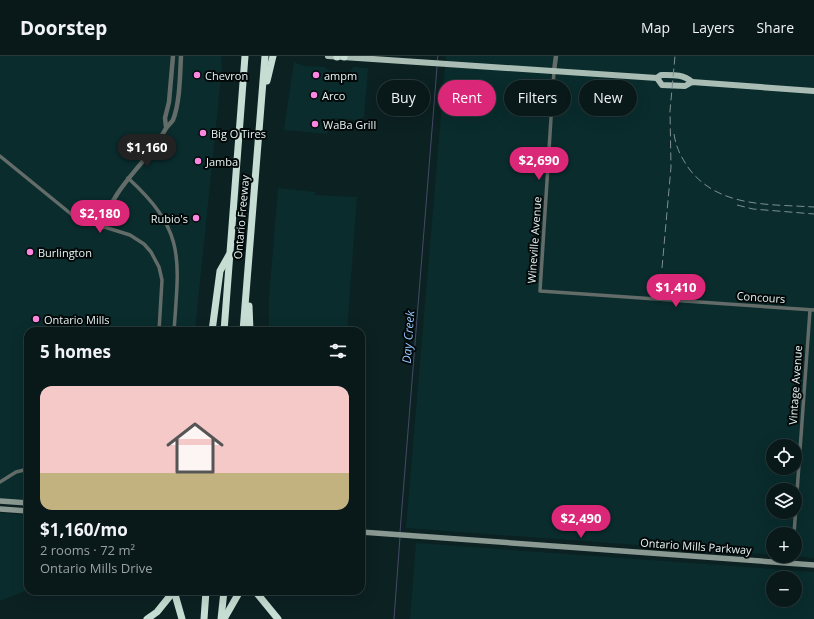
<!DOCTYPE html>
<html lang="en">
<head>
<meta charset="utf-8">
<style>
	:root { --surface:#09191a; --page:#122223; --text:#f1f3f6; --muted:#99a0a2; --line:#293839; --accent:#db2777 }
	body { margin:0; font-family:"Open Sans",sans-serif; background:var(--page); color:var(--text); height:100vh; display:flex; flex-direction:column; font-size:15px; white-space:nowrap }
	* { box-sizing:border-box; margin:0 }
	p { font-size:13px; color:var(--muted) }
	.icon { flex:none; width:22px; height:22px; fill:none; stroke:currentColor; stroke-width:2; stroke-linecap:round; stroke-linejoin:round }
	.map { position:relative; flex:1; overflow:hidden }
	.details { position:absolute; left:24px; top:271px; width:341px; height:268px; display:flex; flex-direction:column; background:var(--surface); border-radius:12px; box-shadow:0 4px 16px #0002,0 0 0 1px var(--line) }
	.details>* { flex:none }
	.top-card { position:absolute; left:377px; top:24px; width:377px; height:36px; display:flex; gap:8px }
	.buttons { position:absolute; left:766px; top:383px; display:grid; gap:8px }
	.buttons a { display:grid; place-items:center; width:36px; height:36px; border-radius:50%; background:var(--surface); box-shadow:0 4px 16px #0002,0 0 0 1px var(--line); font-size:20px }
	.price { position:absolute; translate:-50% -34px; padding:0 9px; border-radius:14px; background:var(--accent); color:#fff; font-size:13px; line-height:26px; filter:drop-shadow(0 1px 2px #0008) }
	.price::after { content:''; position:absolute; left:50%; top:24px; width:12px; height:9px; margin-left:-6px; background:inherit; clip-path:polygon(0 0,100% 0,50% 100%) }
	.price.selected { background:#222; color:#fff }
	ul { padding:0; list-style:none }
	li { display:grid; align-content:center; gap:8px; height:212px; padding:0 16px }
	li span { display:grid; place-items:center; height:124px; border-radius:12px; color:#555 }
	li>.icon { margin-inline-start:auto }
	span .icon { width:72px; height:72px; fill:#fffc; stroke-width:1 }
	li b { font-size:17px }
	h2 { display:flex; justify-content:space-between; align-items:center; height:48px; padding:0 16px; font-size:17px }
	.chip { padding:0 14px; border-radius:18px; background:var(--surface); box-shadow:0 4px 16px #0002,0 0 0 1px var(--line); font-size:14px; line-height:36px }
	.chip.selected { background:var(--accent); color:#fff }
	header { display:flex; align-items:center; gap:24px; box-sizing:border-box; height:56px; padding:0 20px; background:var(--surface); border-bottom:1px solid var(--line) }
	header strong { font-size:19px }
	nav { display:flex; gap:22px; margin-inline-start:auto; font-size:14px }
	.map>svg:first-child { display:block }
	.built { fill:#0a2c2d; fill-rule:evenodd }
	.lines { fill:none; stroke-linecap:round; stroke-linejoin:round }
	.stream { stroke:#454966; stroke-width:1 }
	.minor { stroke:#636c68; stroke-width:3.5 }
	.tertiary { stroke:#636c68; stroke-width:4.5 }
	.secondary { stroke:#8b9993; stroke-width:5.5 }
	.primary { stroke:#aabdb4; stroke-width:6 }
	.motorway { stroke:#c6ddd3; stroke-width:7 }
	.rail { stroke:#7e8f8f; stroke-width:1; stroke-dasharray:8 4; stroke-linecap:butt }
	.poi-dot { fill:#fd86e1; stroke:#030909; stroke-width:1.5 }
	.labels { text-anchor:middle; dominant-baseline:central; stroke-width:4; stroke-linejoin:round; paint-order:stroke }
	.poi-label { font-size:11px; fill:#e6f3f3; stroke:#030909; text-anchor:start }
	.street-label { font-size:11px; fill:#e6f3f3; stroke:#030909 }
	.water-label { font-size:12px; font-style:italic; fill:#94c3fb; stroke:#030909 }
</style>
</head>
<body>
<header>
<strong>Doorstep</strong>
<nav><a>Map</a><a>Layers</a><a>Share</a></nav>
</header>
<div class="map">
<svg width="814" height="563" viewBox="0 0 814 563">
	<rect width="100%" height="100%" fill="#0c2122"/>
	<g class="built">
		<path d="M0,0H221L222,11L195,275H28V446L0,443Z"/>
		<path d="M446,0H814V502L791,500H795V478H773V499L406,472ZM773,390H795V412H773ZM773,434H795V456H773Z"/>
		<path d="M294,6L304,10L324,11L329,15L349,16L354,11L368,12L364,61L358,64L333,62L327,78L284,74Z"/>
		<path d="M278,132L315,136V139L357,141L347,275H269V242Z"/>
		<path d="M0,457L28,459V534L0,545Z"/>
		<path d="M416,487L814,516V563H410ZM773,522H795V544H773Z"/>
	</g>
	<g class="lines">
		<g class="stream">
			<path d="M437,5L438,0"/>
			<path d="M400,476L437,11"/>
			<path d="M394,563L400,481"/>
		</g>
		<g class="minor">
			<path d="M554,15L540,235L814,254"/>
			<path d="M0,100L76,162L130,179L144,188L151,196L159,211L162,224L159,275"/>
			<path d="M128,122C186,175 179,202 174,275"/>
			<path d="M0,426L16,416L28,413"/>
			<path d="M794,478L810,254"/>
			<path d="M791,507L792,500"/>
		</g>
		<g class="tertiary">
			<path d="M554,15L556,0"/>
			<path d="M166,71L165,62L169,46L173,0"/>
			<path d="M103,171C112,130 147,108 165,74C167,70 171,67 173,64C180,47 180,18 181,0"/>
		</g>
		<g class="secondary">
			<path d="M0,445L28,447"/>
			<path d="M0,453L28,455"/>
			<path d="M361,476L814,509"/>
		</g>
		<g class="primary">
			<path d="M328,0L657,22L661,19C673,19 683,18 692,26"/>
			<path d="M657,22L662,29L685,30L692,26L814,35"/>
		</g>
		<g class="motorway">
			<path d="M337,1V0"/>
			<path d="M344,1V0"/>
			<path d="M267,25L273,0"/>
			<path d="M249,250L250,275"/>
			<path d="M212,275L220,215L229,199"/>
			<path d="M224,275L245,0"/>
			<path d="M243,275L265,0"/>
			<path d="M174,535L182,563"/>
			<path d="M255,535L278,563"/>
			<path d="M147,563L157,556L174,535"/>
			<path d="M204,563L206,535"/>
			<path d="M221,563L224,535"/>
			<path d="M224,563L240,535"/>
		</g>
		<g class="rail">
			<path d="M674,78C676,92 682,103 690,114C720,152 770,148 814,151"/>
			<path d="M737,149L753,153L814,158"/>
			<path d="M662,212L671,111L670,55L675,0"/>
		</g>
	</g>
	<g class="poi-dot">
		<circle cx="197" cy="19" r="4"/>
		<circle cx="316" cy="19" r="4"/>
		<circle cx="314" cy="39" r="4"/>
		<circle cx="315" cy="68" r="4"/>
		<circle cx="203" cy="77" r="4"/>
		<circle cx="198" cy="105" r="4"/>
		<circle cx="196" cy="162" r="4"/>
		<circle cx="30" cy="196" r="4"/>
		<circle cx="36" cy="263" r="4"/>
	</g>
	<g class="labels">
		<g class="poi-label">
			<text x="205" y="19">Chevron</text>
			<text x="324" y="19">ampm</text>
			<text x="322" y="39">Arco</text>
			<text x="323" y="68">WaBa Grill</text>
			<text x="211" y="77">Big O Tires</text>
			<text x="206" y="105">Jamba</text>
			<text x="188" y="162" text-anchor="end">Rubio's</text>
			<text x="38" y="196">Burlington</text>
			<text x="44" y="263">Ontario Mills</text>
		</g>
		<g class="street-label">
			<text transform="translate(241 161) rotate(-85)">Ontario Freeway</text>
			<text transform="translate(534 184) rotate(-86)">Wineville Avenue</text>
			<text transform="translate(761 241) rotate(4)">Concours</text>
			<text transform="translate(795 329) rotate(-86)">Vintage Avenue</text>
			<text transform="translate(696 490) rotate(4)">Ontario Mills Parkway</text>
		</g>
		<g class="water-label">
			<text transform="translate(408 281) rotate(-86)">Day Creek</text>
		</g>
	</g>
</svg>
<div class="buttons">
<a><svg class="icon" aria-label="locate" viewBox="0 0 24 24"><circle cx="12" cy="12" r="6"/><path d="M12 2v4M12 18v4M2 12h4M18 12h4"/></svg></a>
<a><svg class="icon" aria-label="layers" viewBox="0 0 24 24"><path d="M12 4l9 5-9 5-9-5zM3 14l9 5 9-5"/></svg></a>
<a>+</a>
<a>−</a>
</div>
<b class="price selected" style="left:147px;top:112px">$1,160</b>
<b class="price" style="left:539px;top:125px">$2,690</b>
<b class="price" style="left:100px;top:178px">$2,180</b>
<b class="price" style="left:676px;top:252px">$1,410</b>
<b class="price" style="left:581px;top:483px">$2,490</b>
<div class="top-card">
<a class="chip">Buy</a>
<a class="chip selected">Rent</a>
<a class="chip">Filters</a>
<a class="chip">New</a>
</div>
<section class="details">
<h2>5 homes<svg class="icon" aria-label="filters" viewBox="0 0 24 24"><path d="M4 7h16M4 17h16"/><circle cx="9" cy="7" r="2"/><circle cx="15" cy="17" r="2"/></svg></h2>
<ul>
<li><span style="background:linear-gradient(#f6c9c9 70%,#c2b280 0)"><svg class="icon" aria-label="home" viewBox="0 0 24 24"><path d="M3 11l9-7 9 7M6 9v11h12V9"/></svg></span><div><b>$1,160/mo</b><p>2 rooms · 72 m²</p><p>Ontario Mills Drive</p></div></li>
</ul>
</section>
</div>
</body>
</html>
